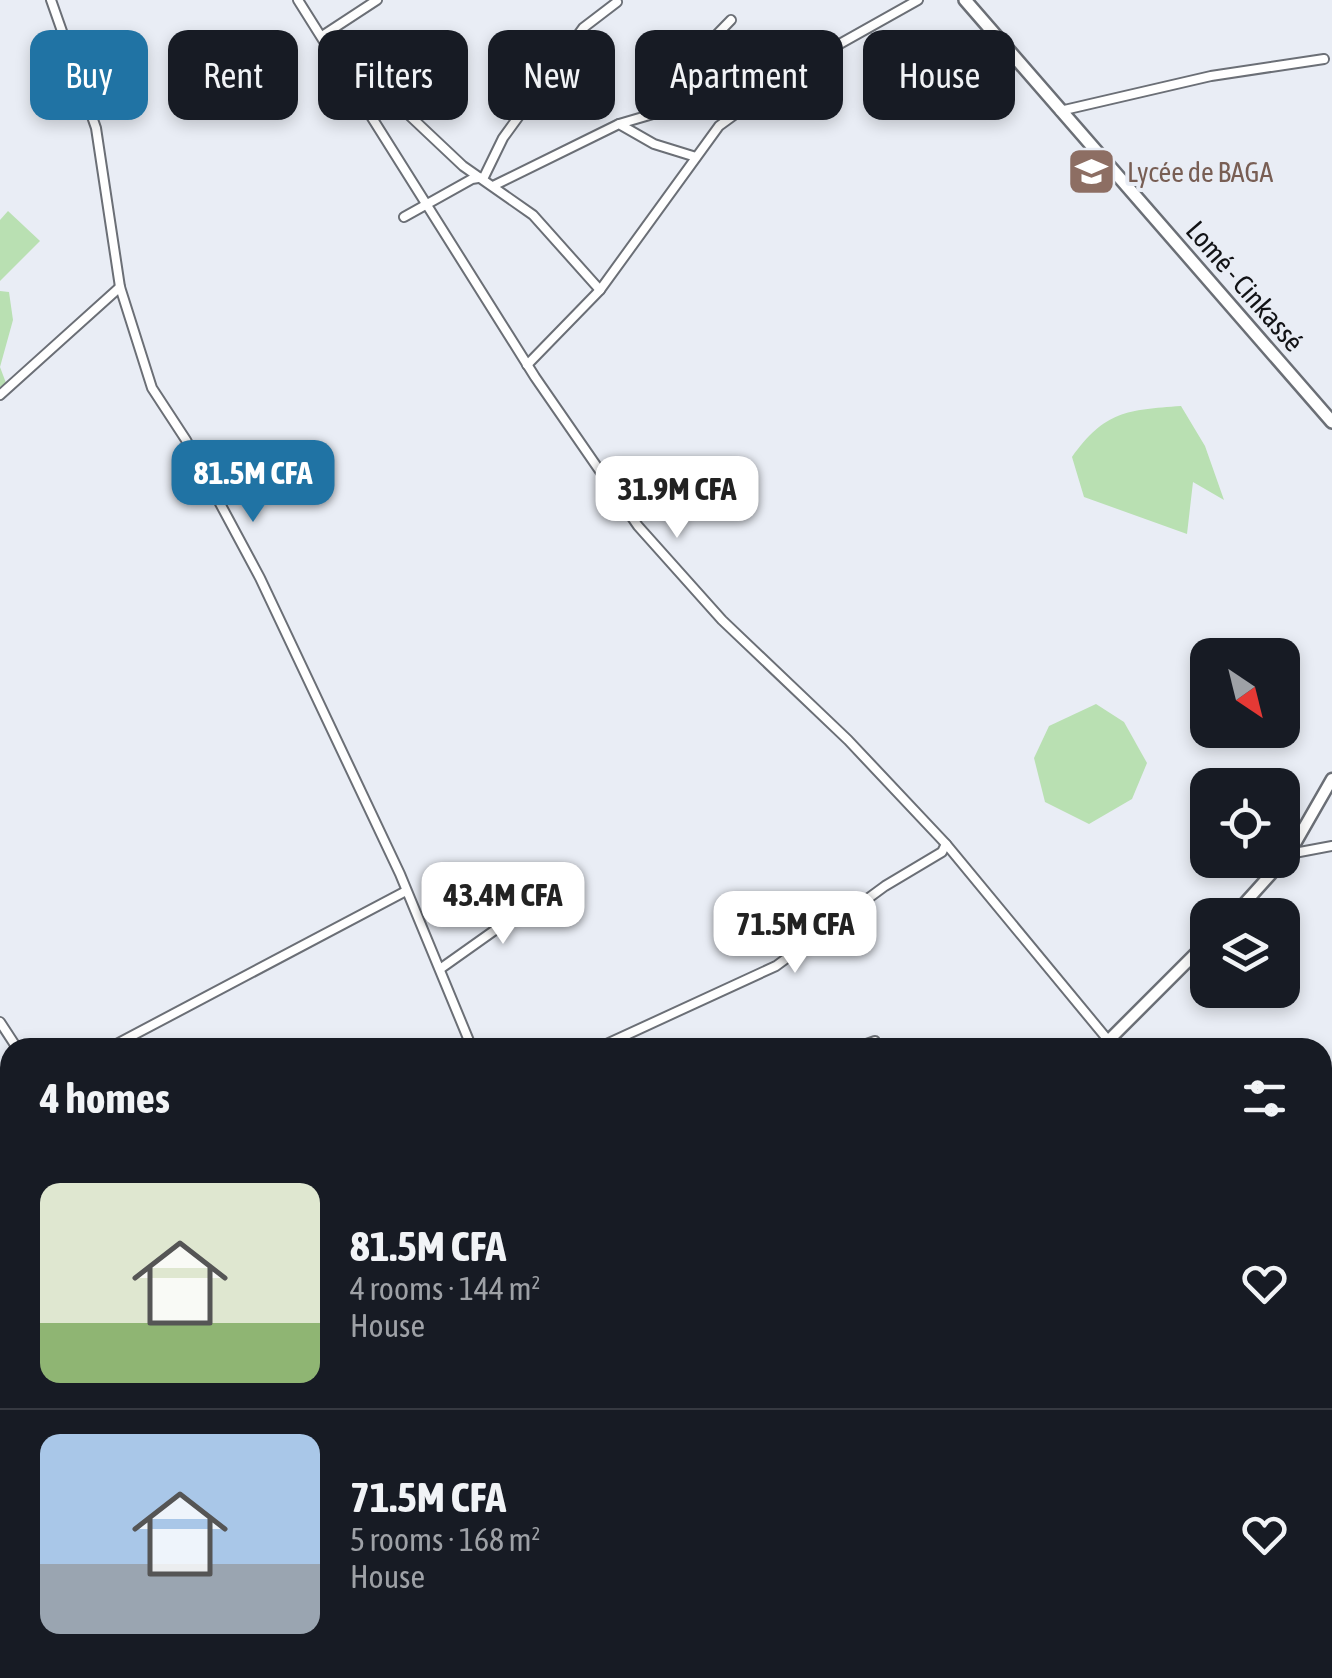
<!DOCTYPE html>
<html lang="en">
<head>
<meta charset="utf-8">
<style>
	:root { --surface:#171b24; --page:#242831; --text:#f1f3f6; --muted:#9ea1a6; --line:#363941; --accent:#2073a4 }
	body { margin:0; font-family:"Asap Condensed",sans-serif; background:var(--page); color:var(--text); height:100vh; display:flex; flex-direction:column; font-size:38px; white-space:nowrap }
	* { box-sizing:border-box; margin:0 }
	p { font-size:32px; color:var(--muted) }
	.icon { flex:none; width:55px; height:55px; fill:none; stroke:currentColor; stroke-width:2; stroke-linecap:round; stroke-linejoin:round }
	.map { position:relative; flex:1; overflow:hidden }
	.sheet { position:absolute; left:0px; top:1038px; width:1332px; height:642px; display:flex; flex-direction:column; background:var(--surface); border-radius:30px 30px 0 0; box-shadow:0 5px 15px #0003 }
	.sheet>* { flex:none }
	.hud { position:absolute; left:30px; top:30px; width:1272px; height:90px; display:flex; gap:20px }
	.needle { width:65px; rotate:145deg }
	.buttons { position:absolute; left:1190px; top:638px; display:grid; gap:20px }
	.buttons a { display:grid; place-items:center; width:110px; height:110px; border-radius:20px; background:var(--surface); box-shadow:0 5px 15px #0003; font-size:50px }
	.price { position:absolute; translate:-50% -85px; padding:0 22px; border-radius:20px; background:#fff; color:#222; font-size:32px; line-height:65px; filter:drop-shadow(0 2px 5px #0008) }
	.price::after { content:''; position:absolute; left:50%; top:60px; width:30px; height:22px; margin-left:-15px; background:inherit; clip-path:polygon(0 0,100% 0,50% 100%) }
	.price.on { background:var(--accent); color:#fff }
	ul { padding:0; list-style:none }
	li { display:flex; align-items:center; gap:30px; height:250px; padding:0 40px }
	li+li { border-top:2px solid var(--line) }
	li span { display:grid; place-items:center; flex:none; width:280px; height:200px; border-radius:20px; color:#555 }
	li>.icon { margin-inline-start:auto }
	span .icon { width:120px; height:120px; fill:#fffc; stroke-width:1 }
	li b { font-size:42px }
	h2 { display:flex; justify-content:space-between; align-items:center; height:120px; padding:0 40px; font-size:42px }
	.tag { padding:0 35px; border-radius:20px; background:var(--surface); box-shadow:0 5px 15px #0003; font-size:35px; line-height:90px }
	.tag.on { background:var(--accent); color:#fff }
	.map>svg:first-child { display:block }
	.green { fill:#b9e0b2 }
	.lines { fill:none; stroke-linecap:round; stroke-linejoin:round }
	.minor-casing { stroke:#6b6f76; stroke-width:12 }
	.secondary-casing { stroke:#6b6f76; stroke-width:15 }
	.trunk-casing { stroke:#6b6f76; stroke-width:16 }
	.minor { stroke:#fff; stroke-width:8 }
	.secondary { stroke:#fff; stroke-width:10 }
	.trunk { stroke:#fff; stroke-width:11 }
	.labels { text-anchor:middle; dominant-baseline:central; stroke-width:8; stroke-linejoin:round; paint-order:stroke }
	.education-label { font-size:28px; fill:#785e54; stroke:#e9edf5; text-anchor:start }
	.street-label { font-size:28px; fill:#121316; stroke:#e9edf5 }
</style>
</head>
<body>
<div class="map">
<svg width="1332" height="1678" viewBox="0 0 1332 1678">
	<rect width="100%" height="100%" fill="#e9edf5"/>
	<g class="green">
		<path d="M8,211L40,241L0,281V220Z"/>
		<path d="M0,291L9,292L13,320L0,367L6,383L0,387Z"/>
		<path d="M1181,406L1205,446L1224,500L1193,482L1187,534L1084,497L1072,457C1105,411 1127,410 1181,406Z"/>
		<path d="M1096,704L1124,722L1147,763L1132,799L1089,824L1045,802L1034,758L1049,726Z"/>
	</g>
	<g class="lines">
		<defs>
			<g id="minor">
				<path d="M51,0L96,128L120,287L152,388L186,440L260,578L400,874L472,1048"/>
				<path d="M298,0L535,377L638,526L722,620L848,740L946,844L1108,1040"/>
				<path d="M322,36L377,0"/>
				<path d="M357,66L463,166L533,215L600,290"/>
				<path d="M688,82L692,60L731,20"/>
				<path d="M1060,111L1211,76L1324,59"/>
				<path d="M619,124L687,104L688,82L656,87"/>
				<path d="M493,186L619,124L654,144L696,157"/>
				<path d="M404,217L472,179L484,177L503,138L583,28L617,2"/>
				<path d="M527,365L600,290L719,126L804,64L918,0"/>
				<path d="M0,395L120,287"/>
				<path d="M1289,854L1332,846"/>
				<path d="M440,969L495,930L529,885"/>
				<path d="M0,1022L17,1048"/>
				<path d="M109,1048L406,891"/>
				<path d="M598,1048L776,966L885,886L942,852L946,844"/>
				<path d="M855,1048L875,1041"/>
				<path d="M361,1670L365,1678"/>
				<path d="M491,1670L492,1678"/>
				<path d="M1138,1670L1141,1678"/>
			</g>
			<g id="secondary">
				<path d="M1234,915L1289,854L1332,779"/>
				<path d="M1101,1048L1208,941"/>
				<path d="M456,1678L470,1670"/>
			</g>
			<path id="trunk" d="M965,0L1332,422"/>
		</defs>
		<use href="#minor" class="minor-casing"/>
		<use href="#secondary" class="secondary-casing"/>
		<use href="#trunk" class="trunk-casing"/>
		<use href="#minor" class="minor"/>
		<use href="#secondary" class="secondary"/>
		<use href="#trunk" class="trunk"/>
	</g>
	<defs>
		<symbol id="school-square" viewBox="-11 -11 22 22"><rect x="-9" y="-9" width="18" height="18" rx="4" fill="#8d6e63" stroke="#e9edf5"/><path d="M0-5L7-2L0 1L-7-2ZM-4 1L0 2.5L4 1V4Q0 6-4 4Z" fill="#fff"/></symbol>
	</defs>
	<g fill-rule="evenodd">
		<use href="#school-square" x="1064" y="144" width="55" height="55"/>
	</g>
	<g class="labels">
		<g class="education-label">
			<text x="1127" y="172">Lycée de BAGA</text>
		</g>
		<g class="street-label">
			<text transform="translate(1245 286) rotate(49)">Lomé - Cinkassé</text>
		</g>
	</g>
</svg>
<div class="buttons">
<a><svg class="needle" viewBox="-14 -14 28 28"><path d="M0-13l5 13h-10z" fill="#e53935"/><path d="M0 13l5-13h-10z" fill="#9ea1a6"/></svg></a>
<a><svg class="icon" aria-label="locate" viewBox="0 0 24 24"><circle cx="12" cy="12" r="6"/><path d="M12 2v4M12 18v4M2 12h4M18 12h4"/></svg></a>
<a><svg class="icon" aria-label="layers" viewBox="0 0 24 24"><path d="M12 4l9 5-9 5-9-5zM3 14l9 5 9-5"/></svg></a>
</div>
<b class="price on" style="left:253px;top:525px">81.5M CFA</b>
<b class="price" style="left:677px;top:541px">31.9M CFA</b>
<b class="price" style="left:503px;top:947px">43.4M CFA</b>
<b class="price" style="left:795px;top:976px">71.5M CFA</b>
<div class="hud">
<a class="tag on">Buy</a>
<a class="tag">Rent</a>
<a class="tag">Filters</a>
<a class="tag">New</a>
<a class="tag">Apartment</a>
<a class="tag">House</a>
</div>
<section class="sheet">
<h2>4 homes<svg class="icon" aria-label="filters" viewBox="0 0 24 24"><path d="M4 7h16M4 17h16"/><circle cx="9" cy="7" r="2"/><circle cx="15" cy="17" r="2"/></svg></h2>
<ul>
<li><span style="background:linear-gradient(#dfe7d0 70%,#8fb573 0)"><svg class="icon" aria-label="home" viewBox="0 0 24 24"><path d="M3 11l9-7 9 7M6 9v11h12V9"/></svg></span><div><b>81.5M CFA</b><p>4 rooms · 144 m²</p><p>House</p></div><svg class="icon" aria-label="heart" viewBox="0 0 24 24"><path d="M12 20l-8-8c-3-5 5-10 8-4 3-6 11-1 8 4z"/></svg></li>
<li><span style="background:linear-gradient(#a9c7e8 65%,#9aa5b1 0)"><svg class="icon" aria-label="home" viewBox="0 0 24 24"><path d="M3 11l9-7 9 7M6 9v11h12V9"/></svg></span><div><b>71.5M CFA</b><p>5 rooms · 168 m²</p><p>House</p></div><svg class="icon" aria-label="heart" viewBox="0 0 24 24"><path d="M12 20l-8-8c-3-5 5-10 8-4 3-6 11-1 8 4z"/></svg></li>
</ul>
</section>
</div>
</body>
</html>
